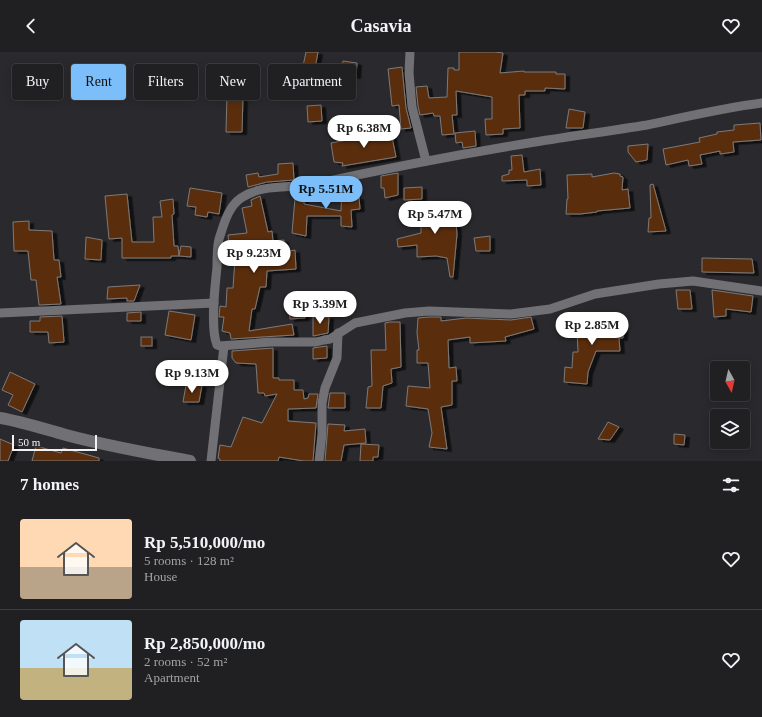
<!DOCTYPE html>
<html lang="en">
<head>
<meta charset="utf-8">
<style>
	:root { --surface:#202022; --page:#2d2d2f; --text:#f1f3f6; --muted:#a2a3a5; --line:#3d3e40; --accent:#7cbef9 }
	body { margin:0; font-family:Georgia,serif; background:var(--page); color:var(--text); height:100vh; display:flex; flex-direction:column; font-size:15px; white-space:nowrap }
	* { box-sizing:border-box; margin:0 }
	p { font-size:13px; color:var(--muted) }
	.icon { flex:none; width:22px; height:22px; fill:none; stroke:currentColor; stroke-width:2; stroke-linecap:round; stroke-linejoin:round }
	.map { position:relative; height:409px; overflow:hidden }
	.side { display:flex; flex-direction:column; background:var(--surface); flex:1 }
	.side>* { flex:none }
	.hud { position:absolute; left:12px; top:12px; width:400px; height:36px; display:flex; gap:8px }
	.needle { width:26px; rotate:172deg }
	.fabs { position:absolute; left:710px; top:309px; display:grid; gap:8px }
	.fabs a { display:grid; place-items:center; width:40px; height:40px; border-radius:4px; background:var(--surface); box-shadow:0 2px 10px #0003,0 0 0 1px var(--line); font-size:20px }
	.scale { position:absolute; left:12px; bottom:10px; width:85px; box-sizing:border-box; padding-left:4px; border:2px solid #f2f2f4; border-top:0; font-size:11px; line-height:14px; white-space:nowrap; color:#f2f2f4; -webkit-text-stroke:3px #2a2a2e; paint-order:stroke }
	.price { position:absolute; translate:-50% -34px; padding:0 9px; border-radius:14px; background:#fff; color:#222; font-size:13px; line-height:26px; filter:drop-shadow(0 1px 2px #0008) }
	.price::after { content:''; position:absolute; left:50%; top:24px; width:12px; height:9px; margin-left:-6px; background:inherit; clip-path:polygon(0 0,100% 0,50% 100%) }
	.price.selected { background:var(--accent); color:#111 }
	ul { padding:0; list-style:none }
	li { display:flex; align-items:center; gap:12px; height:100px; padding:0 20px }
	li+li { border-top:1px solid var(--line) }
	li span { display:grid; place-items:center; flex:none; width:112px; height:80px; border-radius:4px; color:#555 }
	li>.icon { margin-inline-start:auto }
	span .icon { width:48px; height:48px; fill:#fffc; stroke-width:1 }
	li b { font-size:17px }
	h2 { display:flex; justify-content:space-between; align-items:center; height:48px; padding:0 20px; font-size:17px }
	.chip { padding:0 14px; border-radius:4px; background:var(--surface); box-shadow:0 2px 10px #0003,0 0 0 1px var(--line); font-size:14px; line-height:36px }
	.chip.selected { background:var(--accent); color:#111 }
	header { display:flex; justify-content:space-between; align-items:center; height:52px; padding:0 20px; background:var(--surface); font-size:18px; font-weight:800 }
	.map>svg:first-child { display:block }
	.building { fill:#5a2f10; stroke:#7e7977; filter:url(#shadow) }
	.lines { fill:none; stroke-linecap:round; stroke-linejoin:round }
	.minor { stroke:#707075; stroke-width:9 }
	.tertiary { stroke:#707075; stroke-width:12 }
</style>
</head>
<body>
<header><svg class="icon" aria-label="back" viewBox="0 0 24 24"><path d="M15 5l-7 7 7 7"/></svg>Casavia<svg class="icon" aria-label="heart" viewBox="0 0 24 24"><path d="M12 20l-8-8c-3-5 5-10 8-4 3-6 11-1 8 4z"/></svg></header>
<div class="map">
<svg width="762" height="409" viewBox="0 0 762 409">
	<defs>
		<filter id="shadow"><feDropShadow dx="4.5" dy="2.5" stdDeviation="0" flood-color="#0009"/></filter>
	</defs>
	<rect width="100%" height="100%" fill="#2a2a2e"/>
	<g class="building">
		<path d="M306,0H318L315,16L303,14Z"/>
		<path d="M459,0H495L503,1L500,21L524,19V20H556V22H565V37L545,36V39H525V43H519L520,76L503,77V82L486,83L485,67H492V45L456,39L457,63H452L454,82L442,83L440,64H434L433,61L420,63L418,54L416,35L427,34L429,46L447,45L448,16H454V18H459Z"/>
		<path d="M343,9L357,11L356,24L341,22Z"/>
		<path d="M402,15L406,56L411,76L401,77L399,53L392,54L388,17Z"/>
		<path d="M227,42L243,43L242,80H226Z"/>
		<path d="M321,53L322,69L308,70L307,54Z"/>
		<path d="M569,57L585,60L583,76H566Z"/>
		<path d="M760,71L761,88L733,90L734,100L720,102V99L700,103L702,112L689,114L688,108L666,113L663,97L700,90L699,86L717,82V80L734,78V73Z"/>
		<path d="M475,79L476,94L463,96L462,90L456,91L455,81Z"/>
		<path d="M391,80L396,105L342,114L343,111L334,110L331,91Z"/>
		<path d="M648,92L647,108L636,110L628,100V94Z"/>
		<path d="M522,103L524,120L540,117L541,133L527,134V128L502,129V124L509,122V118H512L511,104Z"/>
		<path d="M293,111L294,128L267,130L248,135L246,123L258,121L259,125L278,122V112Z"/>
		<path d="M398,121V143L385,146L384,136H381V124Z"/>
		<path d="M614,121L620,122V124L623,125L622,138L628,137L630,156L597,159V160L580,162H566L567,147H568L567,123L592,122V125Z"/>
		<path d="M354,130L356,145H359L360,157L351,158L352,175L341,174V164H307L306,184L292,181L295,146H304V152L341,159L342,134L345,133L344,132Z"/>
		<path d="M653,132L666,179L648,180L649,166H651L650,133Z"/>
		<path d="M422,135V147L404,148V136Z"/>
		<path d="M190,136L222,141L219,162L208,160L207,165L195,163L196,155L187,154Z"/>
		<path d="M127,142L132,190H154L153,165H162L160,149L173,147L174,162L172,163L174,194H178L179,204H171V206H122V186L109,187L105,144Z"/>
		<path d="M260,144L268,180L272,179L273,189L284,188V200L295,198L296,217L267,219L266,235H260L255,257H252L249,279L292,272L294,283L231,287L230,281L222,279L224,265H219L220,254L226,255L227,236H233L236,192L229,193L228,183L247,181L242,156L252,154L251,148Z"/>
		<path d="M421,153L455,156L453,172L456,171L457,182L453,225H450L447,206L436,204L417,205V193L398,195L397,187L421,181Z"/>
		<path d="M29,169V178L52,179L54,208H59L61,225H57L61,252L39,253L36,228H31L28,199H14L13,170Z"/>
		<path d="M490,184V199H476L474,186Z"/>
		<path d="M86,185L102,188L101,208L85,207Z"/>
		<path d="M181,194L191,195V205L179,204Z"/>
		<path d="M702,206L752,207L754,221L702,220Z"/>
		<path d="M140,233L134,249H127V246L107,247L108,235Z"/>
		<path d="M676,238H690L692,257H678Z"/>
		<path d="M712,238L753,244L751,260L726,257V264L714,265Z"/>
		<path d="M304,250L305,266L290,267L289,251Z"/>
		<path d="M169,259L195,263L191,288L165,283Z"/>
		<path d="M141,260V269H127V261Z"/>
		<path d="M597,262V270H623V286H619L620,299H596L588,320L587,332L564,330L565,315L572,316L573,300H578L577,278H580L579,263Z"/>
		<path d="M62,264L64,290L49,291L48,280H30V269H40V265Z"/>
		<path d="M313,264L329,265L328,281L313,284Z"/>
		<path d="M429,265H441V269L466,266L511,268L531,265L534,277L505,285L506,289L470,291V285L448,288L449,316L456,315L457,329H452V353L441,355L447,397L429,395L432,381L428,357L406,354L408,334L430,336L428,311H417V298H419L417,281L418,266Z"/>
		<path d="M390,270H400L401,315L391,317L392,331L383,334L381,356H366L368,335L372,334L371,298H386L385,271Z"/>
		<rect x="141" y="285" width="11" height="9"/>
		<path d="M327,294V306L313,307V296Z"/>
		<path d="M273,296V326H279V328H294V338H303L304,347L308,346L309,342H318L316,356L288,357V369L316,371L313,409H304L279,405L278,409H220V407L218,406L220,393L231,395L243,365L262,371L277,342L265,344L264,341H258L256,312L236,311L232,306V299Z"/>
		<path d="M10,320L35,332L22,360L8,353L13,343L2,338Z"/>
		<path d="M186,333H202L199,350H183Z"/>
		<path d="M330,341H345V356H328Z"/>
		<path d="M608,370L619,375L610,388L598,387Z"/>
		<path d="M328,372L345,373L344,379L365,377L366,391L344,393L341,409H325Z"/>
		<path d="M674,382L685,383L684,393L674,392Z"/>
		<path d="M0,387L14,393L8,409H0Z"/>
		<path d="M361,392L379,393L378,405H373V409H360Z"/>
		<path d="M36,394L61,401L63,396L99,406V409H32Z"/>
	</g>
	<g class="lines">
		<g class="minor">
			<path d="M410,0L409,21L412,55L426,109"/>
			<path d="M762,51C723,56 685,65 647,73C610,79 572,84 535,90C461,102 388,116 315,132C291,137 263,131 241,146C228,155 224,172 219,187C217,196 217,206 217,215C215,234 210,276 217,293L220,294L271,290H316L324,288L330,287L355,271L405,261L429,259L511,262L550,257L595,242L659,232L693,229L762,239"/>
			<path d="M0,261L214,251"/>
			<path d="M211,409L224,294"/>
			<path d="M319,409L322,382V351L325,336L337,306L338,281"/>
		</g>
		<path class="tertiary" d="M0,366C23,370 44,377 66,383C107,394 148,401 190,409"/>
	</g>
</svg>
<div class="fabs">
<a><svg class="needle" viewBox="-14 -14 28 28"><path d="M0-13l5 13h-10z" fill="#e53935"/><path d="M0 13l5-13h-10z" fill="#a2a3a5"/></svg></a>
<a><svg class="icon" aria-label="layers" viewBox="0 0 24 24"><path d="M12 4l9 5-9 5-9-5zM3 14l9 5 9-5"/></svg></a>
</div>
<div class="scale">50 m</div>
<b class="price" style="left:364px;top:97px">Rp 6.38M</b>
<b class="price selected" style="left:326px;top:158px">Rp 5.51M</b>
<b class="price" style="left:435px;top:183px">Rp 5.47M</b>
<b class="price" style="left:254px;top:222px">Rp 9.23M</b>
<b class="price" style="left:320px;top:273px">Rp 3.39M</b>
<b class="price" style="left:592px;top:294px">Rp 2.85M</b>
<b class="price" style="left:192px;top:342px">Rp 9.13M</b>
<div class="hud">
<a class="chip">Buy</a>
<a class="chip selected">Rent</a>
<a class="chip">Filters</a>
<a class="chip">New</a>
<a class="chip">Apartment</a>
</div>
</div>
<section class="side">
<h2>7 homes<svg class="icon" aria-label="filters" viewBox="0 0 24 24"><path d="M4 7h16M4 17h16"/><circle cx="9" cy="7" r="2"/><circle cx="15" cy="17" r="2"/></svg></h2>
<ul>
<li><span style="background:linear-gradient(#ffd9b3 60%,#b9a48a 0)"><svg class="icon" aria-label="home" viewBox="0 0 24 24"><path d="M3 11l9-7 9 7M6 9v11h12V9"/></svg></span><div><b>Rp 5,510,000/mo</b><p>5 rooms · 128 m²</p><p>House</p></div><svg class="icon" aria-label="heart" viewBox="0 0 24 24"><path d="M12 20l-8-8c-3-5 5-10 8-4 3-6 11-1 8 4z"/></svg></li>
<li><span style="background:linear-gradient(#bfe0f5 60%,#c2b280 0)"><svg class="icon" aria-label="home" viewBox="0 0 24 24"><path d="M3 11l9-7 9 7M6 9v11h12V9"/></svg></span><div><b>Rp 2,850,000/mo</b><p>2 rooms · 52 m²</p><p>Apartment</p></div><svg class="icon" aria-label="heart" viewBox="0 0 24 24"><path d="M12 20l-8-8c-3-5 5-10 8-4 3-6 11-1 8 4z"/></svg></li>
</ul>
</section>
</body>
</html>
